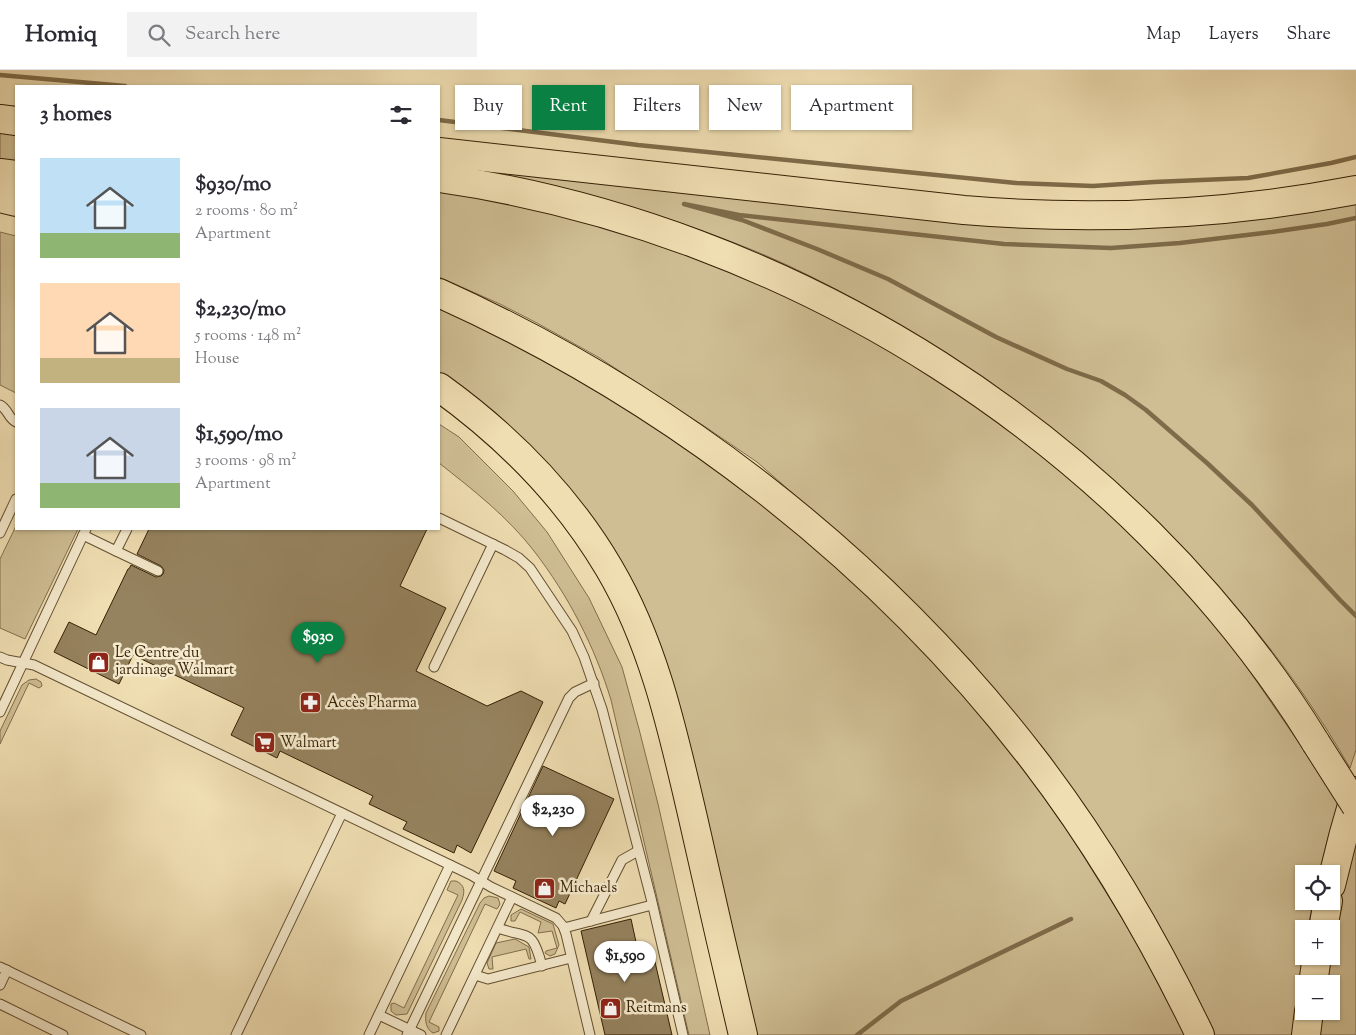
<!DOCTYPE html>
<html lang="en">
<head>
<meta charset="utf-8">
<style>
	:root { --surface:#fff; --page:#f2f2f3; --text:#2b2b33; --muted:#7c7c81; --line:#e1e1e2; --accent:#0b8043 }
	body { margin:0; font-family:"Sorts Mill Goudy",serif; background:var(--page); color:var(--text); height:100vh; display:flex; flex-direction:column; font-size:19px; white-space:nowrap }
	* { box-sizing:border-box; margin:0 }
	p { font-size:16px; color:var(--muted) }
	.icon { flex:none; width:28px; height:28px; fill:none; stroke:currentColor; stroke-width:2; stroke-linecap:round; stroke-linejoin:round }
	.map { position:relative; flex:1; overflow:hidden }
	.panel { position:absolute; left:15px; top:15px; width:425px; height:445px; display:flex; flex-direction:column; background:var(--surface); border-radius:0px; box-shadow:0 1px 4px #0004 }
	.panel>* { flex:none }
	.banner { position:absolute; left:455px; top:15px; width:475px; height:45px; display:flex; gap:10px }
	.controls { position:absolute; left:1295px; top:795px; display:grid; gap:10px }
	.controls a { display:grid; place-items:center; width:45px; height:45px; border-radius:0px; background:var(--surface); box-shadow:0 1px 4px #0004; font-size:25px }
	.price { position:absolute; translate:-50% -42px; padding:0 11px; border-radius:18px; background:#fff; color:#222; font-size:16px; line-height:32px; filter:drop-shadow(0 1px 2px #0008) }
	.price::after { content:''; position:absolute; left:50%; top:30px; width:15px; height:11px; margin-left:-8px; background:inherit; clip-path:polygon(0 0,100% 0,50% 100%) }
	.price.selected { background:var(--accent); color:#fff }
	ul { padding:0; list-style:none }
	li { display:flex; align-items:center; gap:15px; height:125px; padding:0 25px }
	li span { display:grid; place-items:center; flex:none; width:140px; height:100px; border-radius:0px; color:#555 }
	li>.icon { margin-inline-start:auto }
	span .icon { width:60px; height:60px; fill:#fffc; stroke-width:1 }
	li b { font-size:21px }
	h2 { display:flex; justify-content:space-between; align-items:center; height:60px; padding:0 25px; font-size:21px }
	.chip { padding:0 18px; border-radius:0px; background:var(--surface); box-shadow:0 1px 4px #0004; font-size:18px; line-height:45px }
	.chip.selected { background:var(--accent); color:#fff }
	header { display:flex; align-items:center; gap:30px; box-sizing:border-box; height:70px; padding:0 25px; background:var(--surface); border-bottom:1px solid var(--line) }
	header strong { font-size:24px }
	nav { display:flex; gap:28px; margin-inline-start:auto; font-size:18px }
	.search { width:350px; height:45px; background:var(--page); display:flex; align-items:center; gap:12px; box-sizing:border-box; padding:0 18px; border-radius:0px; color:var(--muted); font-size:19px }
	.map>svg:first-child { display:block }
	.green { fill:#cfbe94; stroke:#826e4c }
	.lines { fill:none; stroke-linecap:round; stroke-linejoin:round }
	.stream { stroke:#7e6b49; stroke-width:4.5 }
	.building { fill:#95825e; stroke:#341f04 }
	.service-casing { stroke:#634f30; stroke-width:11 }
	.motorway-casing { stroke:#341f04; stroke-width:30 }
	.service { stroke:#f5eacd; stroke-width:9 }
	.motorway { stroke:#efdeb2; stroke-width:28 }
	.motorway-bridge-casing { stroke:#341f04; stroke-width:30; stroke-linecap:butt }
	.motorway-bridge { stroke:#efdeb2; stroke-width:28 }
	.labels { text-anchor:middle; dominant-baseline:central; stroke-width:5; stroke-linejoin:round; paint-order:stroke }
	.poi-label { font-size:15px; fill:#341f04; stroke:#f5eacd; text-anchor:start }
</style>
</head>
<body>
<header>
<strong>Homiq</strong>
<div class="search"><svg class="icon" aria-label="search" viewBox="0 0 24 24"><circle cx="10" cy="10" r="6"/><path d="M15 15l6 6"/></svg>Search here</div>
<nav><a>Map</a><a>Layers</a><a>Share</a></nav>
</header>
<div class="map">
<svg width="1356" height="965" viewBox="0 0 1356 965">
	<rect width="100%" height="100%" fill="#efdeb2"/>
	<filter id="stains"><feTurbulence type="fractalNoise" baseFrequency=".004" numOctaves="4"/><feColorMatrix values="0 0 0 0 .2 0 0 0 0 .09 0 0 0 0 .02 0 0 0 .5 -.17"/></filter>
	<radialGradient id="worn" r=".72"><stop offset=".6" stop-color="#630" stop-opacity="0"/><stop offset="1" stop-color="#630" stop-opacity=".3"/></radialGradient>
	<g class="green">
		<path d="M0,63L16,65V92L0,89Z"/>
		<path d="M439,93L895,142L1356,129V680L1350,698C1241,508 1063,345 872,239C833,217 792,196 750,179C687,154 622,132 556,117C517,108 478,101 439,93Z"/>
		<path d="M439,119L549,141L672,178L799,230L879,273L985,340L1079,414L1126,456L1224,564L1339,731L1329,764L1319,804H1304V831H1313L1308,859H1304V882L1292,965H1214L1211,957L1017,648L970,590L894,512L757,392L704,356L598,287L537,253L500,234L439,207Z"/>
		<path d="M0,162L16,166V323L0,315Z"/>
		<path d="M439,237L530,281L639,345L726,406L826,487L905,562L938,597L972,636L1036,716L1071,766L1135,869L1185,965H754L645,545L439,304Z"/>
		<path d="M439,354L459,367L513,421L547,462L589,528L622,597L639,659L658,734L710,965H689L611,630C595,577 568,525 534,481C508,447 472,419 439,393Z"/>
		<path d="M16,456V459H78L25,569L0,558V489Z"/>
		<path d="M36,609L41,612L42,616L39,618L29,613L0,674V661L22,615L29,610Z"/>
		<path d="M1356,763V965H1319L1322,941H1331V914H1326L1339,836Z"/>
		<path d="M451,811H456C465,815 465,821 462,830L408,942L407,944L396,945L391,941V934L394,933L404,938L458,825L447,820Z"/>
		<path d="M489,826L498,828L500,834L497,839L485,834L429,952L439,957V961L433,963C426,959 425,951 426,943L480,833L484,828Z"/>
		<path d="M521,839L553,854L559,875L555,884L550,886L545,883L546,881L557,878L552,861L538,863L541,852L520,842L515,851H511V845Z"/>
		<path d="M515,869L529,877L531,889H529L526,879L492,887L493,899H489L487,893L496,873Z"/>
	</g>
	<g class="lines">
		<g class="stream">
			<path d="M0,5L125,16"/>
			<path d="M439,50L638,75L1016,113L1093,116L1154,112L1248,108L1331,93L1356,87"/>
			<path d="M1356,148L1327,154L1272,162L1180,173L1111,178L1004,174L739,145L684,134L742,150L817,179L888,209L996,267L1067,299L1101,311L1125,325L1146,340L1207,393L1252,435L1340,530L1356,546"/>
			<path d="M857,965L901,931L1071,849"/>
		</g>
	</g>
	<g class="building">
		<path d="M149,459H427L400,516L446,538L416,601L487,636L521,621L543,632L471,783L457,775L454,783L403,759L407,752L369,734L373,726L280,681L277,688L231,665L244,638L133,585L119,614L54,582L69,552L96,565L128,499H129L131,495L156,507L161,506L163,504L164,500L161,496L137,484Z"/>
		<path d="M543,696L614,729L565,834L559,831L556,838L513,818L516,811L494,801Z"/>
		<path d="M631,849L641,895L655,892L672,965H605L581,861Z"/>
	</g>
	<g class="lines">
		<defs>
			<g id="service">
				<path d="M0,335C8,339 8,348 16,352"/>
				<path d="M439,448L505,480L519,488L530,498L572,561L584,587L602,639L651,828L683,965"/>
				<path d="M0,463L16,429"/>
				<path d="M83,465L116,481L127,459"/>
				<path d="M116,481L158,501"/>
				<path d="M0,587L7,590L34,595L471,805L491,817L556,848L563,856L566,864L590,965"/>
				<path d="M434,597L493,474"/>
				<path d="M0,642L86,459"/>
				<path d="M591,851L622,790L638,781"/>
				<path d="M498,858C529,869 532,858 542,896"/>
				<path d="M564,858L652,835"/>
				<path d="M0,897L141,965"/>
				<path d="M475,905L488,909L571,888"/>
				<path d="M0,915L7,900"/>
				<path d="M0,934L63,965"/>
				<path d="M379,945L421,965"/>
				<path d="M236,965L342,743"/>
				<path d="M369,965L450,795"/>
				<path d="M407,965L569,628L575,622L594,613"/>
				<path d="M446,965L512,827"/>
			</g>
			<g id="motorway">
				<path d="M0,49L16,51"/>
				<path d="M439,82L964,140C1095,151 1226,145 1356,120"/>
				<path d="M0,103L16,105"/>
				<path d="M439,108C790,158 1129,369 1316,673"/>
				<path d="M0,128L16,132"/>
				<path d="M439,223C670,327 879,488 1034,690C1099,775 1154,869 1200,965"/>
				<path d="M439,317C507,366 566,425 609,498C654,574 673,662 693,748C709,820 726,893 743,965"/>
				<path d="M1331,815L1344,763L1356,721"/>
				<path d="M1323,859L1328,831"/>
				<path d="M1313,914L1317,886"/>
				<path d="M1306,965L1309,941"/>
			</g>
		</defs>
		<use href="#service" class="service-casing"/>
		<use href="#motorway" class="motorway-casing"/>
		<use href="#service" class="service"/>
		<use href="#motorway" class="motorway"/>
		<defs>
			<path id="motorway-bridge" d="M1316,673L1356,736"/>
		</defs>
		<use href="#motorway-bridge" class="motorway-bridge-casing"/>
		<use href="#motorway-bridge" class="motorway-bridge"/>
	</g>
	<defs>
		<symbol id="shop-square" viewBox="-11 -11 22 22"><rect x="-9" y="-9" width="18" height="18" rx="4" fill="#8f2418" stroke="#f5eacd"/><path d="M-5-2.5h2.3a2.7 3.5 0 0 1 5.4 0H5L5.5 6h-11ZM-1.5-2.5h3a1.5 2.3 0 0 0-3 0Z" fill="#fff"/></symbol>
		<symbol id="pharmacy-square" viewBox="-11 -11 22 22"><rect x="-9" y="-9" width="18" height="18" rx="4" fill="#8f2418" stroke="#f5eacd"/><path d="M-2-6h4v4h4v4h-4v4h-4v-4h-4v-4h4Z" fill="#fff"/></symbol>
		<symbol id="supermarket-square" viewBox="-11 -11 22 22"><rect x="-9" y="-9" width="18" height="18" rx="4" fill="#8f2418" stroke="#f5eacd"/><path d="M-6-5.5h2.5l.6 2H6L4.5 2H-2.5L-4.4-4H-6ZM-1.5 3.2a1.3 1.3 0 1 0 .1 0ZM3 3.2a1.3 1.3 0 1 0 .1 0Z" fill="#fff"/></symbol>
	</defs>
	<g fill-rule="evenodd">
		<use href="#shop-square" x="86" y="580" width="25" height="25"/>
		<use href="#pharmacy-square" x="298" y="620" width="25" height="25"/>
		<use href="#supermarket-square" x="252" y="660" width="25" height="25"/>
		<use href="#shop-square" x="532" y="806" width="25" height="25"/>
		<use href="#shop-square" x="598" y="926" width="25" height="25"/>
	</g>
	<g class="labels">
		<g class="poi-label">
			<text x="115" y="583">Le Centre du<tspan x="115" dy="17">jardinage Walmart</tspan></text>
			<text x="327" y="633">Accès Pharma</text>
			<text x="280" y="673">Walmart</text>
			<text x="560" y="818">Michaels</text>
			<text x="626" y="938">Reitmans</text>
		</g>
	</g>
	<rect width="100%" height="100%" filter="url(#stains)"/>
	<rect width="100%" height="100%" fill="url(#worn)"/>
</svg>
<div class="controls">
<a><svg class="icon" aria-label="locate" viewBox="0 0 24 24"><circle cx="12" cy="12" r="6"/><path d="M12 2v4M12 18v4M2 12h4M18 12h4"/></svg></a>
<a>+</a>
<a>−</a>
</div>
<b class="price selected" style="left:318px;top:594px">$930</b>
<b class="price" style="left:553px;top:767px">$2,230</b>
<b class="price" style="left:625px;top:913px">$1,590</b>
<div class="banner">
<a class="chip">Buy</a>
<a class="chip selected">Rent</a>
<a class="chip">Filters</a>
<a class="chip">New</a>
<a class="chip">Apartment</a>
</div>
<section class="panel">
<h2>3 homes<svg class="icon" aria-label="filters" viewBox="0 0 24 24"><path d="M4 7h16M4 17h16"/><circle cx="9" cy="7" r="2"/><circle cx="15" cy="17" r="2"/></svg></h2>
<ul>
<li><span style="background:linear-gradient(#bfe0f5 75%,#8fb573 0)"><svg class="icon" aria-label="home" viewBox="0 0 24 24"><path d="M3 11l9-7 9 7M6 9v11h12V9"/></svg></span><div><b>$930/mo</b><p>2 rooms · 80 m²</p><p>Apartment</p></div></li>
<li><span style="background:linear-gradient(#ffd9b3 75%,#c2b280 0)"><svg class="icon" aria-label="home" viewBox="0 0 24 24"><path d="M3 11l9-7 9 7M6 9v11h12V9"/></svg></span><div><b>$2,230/mo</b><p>5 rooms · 148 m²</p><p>House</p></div></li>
<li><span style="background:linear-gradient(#c9d6e8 75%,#8fb573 0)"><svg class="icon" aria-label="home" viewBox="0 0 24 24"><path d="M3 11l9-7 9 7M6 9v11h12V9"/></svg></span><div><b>$1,590/mo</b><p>3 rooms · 98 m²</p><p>Apartment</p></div></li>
</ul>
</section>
</div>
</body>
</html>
